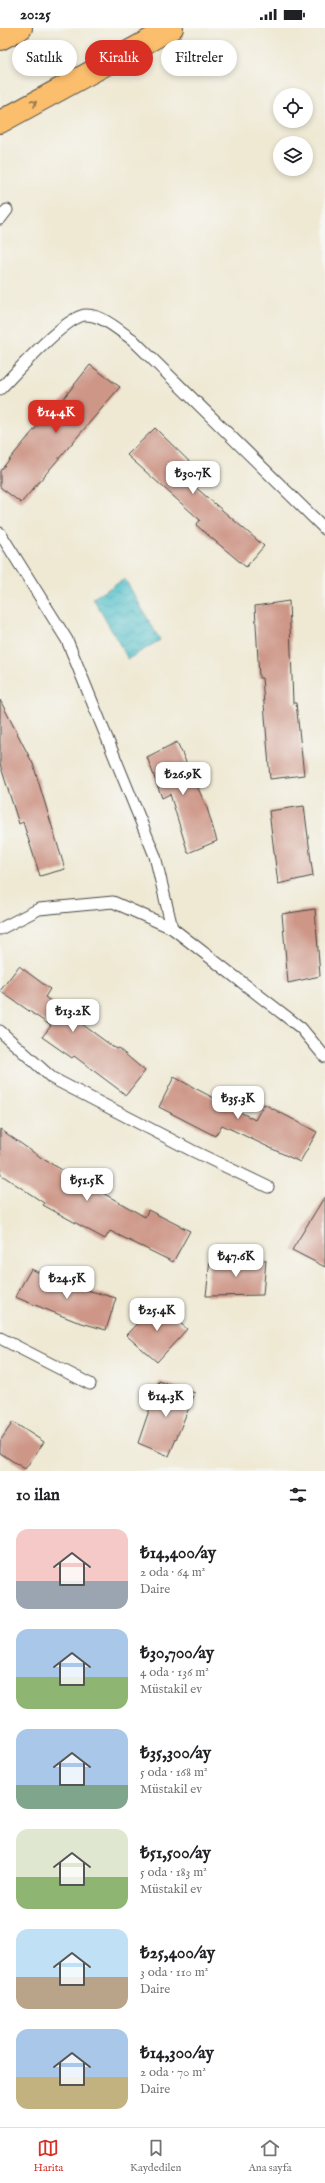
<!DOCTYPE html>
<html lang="tr">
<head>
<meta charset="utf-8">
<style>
	:root { --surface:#fff; --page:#f2f2f2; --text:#202124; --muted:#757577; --line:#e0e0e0; --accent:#d93025 }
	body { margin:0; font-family:"IM FELL English",serif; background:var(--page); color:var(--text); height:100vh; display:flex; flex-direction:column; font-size:15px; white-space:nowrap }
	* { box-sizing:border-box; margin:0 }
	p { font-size:13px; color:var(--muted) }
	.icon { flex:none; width:22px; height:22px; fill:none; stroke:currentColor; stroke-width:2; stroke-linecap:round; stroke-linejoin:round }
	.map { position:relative; height:1443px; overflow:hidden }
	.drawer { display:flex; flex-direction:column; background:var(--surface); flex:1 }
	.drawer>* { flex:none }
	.hud { position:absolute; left:12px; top:12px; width:301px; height:36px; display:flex; gap:8px }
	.tools { position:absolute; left:273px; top:60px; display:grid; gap:8px }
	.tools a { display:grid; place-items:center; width:40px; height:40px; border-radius:50%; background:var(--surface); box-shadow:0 2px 6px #0003; font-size:20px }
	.price { position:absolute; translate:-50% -34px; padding:0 9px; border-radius:8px; background:#fff; color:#222; font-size:13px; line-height:26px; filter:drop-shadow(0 1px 2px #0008) }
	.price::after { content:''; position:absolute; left:50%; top:24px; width:12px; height:9px; margin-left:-6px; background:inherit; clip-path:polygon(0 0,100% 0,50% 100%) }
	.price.current { background:var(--accent); color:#fff }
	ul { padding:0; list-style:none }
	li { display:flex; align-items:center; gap:12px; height:100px; padding:0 16px }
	li span { display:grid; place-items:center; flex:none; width:112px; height:80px; border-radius:12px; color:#555 }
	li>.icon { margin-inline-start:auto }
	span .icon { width:48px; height:48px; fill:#fffc; stroke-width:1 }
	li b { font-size:17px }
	h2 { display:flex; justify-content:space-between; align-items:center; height:48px; padding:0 16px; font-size:17px }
	.chip { padding:0 14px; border-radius:18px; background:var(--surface); box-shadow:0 2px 6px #0003; font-size:14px; line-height:36px }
	.chip.current { background:var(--accent); color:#fff }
	.status { display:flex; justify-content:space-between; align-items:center; height:28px; padding:0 20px; background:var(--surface); direction:ltr }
	.status svg { height:11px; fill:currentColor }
	.menu { display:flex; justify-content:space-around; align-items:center; height:56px; border-top:1px solid var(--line); background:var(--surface); font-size:11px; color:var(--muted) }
	.menu a { display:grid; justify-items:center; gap:2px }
	.menu .current { color:var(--accent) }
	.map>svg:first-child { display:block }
	.water { fill:url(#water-waves); stroke:#40767b }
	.building { fill:#cd9687 }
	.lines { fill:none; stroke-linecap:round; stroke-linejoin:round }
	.lane-casing { stroke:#484844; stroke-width:13 }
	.highway-casing { stroke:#484844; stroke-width:24 }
	.lane { stroke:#fff; stroke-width:11 }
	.highway { stroke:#fabe6d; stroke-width:22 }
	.oneway { stroke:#92744c }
</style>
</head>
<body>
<div class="status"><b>20:25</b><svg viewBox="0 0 49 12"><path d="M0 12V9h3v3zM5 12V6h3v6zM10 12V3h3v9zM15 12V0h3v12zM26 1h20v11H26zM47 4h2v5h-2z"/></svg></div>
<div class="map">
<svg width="325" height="1443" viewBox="0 0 325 1443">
	<defs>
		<pattern id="water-waves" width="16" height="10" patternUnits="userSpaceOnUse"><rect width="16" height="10" fill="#54c1cb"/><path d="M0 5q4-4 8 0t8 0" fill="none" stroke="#469da5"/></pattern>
	</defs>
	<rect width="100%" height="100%" fill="#f6f6f2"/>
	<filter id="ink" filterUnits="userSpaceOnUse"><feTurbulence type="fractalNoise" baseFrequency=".025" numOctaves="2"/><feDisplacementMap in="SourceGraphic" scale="8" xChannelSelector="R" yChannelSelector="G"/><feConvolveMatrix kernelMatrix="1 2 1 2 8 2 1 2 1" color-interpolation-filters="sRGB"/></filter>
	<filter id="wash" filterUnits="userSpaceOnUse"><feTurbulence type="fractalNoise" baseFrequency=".012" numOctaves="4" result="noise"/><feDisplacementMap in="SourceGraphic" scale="16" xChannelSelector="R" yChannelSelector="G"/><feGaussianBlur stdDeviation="0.9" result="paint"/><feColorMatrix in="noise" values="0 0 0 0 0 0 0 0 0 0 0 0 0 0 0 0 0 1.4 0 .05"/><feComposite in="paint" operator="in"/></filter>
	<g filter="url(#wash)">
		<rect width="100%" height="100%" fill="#efe9d4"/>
		<path class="water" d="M125,551L160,612L128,631L93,570Z"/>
		<g id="blocks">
			<g class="building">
				<path d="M90,337L120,359L21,475L0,459V443L53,379L55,381Z"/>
				<path d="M155,400L204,448L194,458L264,518L246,539L196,497L200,492L127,427Z"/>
				<path d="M289,573L293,675H296L304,747L270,751L262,650H259L255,578Z"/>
				<path d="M0,672L33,736L65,841L40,848L23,794L19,796L0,736Z"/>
				<path d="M177,714L207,780L217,813L188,825L170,766L162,770L147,729Z"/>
				<path d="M304,778L313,848L278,856L269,783Z"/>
				<path d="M315,881L320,948L288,955L282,886Z"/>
				<path d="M19,938L50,961L45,969L116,1021L118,1020L145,1043L126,1067L74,1028L72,1030L42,1009L51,998L0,963Z"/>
				<path d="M174,1049L255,1092L264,1076L317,1104L300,1134L222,1097L215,1108L159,1079Z"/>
				<path d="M0,1101L43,1131L145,1189L148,1182L190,1203L173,1234L110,1203L105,1211L43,1177L44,1175L0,1146Z"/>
				<path d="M325,1168V1239L292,1222Z"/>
				<path d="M210,1231L266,1232L263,1267L206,1268Z"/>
				<path d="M31,1241L68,1257L116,1270L106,1302L75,1293L15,1269Z"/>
				<path d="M157,1275L187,1301L157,1334L126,1307Z"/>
				<path d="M159,1353L195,1365L169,1428L138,1415Z"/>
				<path d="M13,1394L44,1414L25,1441L0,1425V1413Z"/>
			</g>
		</g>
	</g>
	<g filter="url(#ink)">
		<use href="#blocks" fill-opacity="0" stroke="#484844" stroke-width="1"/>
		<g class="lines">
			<defs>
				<g id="lane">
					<path d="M0,191L7,182"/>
					<path d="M0,361C15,346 68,285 87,287C104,288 118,302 132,311L325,501"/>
					<path d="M0,505L67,612L155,828L172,900"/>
					<path d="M0,901L39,881L113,874L172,900L301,1000L325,1029"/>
					<path d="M0,1003L52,1050L191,1122L268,1159"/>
					<path d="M0,1310L90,1356"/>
				</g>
				<g id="highway">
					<path d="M0,11L21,0"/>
					<path d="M0,94L172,0"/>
				</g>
			</defs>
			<use href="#lane" class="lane-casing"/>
			<use href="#highway" class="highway-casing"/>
			<use href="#lane" class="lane"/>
			<use href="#highway" class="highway"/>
		</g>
		<defs><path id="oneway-chevron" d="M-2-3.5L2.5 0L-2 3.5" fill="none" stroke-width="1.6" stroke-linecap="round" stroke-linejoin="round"/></defs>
		<use class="oneway" href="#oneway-chevron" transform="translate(34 75) rotate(-29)"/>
	</g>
</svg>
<div class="tools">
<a><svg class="icon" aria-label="locate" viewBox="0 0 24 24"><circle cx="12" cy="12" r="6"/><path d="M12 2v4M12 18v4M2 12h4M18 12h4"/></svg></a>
<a><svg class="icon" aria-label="layers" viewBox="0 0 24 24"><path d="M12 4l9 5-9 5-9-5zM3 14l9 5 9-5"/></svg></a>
</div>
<b class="price current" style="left:56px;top:406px">₺14.4K</b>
<b class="price" style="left:193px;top:467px">₺30.7K</b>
<b class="price" style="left:183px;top:768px">₺26.9K</b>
<b class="price" style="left:73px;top:1005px">₺13.2K</b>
<b class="price" style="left:238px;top:1092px">₺35.3K</b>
<b class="price" style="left:87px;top:1174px">₺51.5K</b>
<b class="price" style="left:236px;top:1250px">₺47.6K</b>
<b class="price" style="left:67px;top:1272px">₺24.5K</b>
<b class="price" style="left:157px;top:1304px">₺25.4K</b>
<b class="price" style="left:166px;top:1390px">₺14.3K</b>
<div class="hud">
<a class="chip">Satılık</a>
<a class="chip current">Kiralık</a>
<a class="chip">Filtreler</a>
</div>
</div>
<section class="drawer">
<h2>10 ilan<svg class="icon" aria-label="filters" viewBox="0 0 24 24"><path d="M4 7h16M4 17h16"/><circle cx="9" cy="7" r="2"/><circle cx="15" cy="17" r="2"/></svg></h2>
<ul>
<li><span style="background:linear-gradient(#f6c9c9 65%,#9aa5b1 0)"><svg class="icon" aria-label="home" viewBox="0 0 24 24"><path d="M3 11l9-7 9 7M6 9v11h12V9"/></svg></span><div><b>₺14,400/ay</b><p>2 oda · 64 m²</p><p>Daire</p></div></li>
<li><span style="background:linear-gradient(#a9c7e8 60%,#8fb573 0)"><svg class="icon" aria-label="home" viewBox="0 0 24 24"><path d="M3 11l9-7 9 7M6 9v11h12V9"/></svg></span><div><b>₺30,700/ay</b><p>4 oda · 136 m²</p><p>Müstakil ev</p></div></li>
<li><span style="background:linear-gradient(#a9c7e8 70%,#7fa58c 0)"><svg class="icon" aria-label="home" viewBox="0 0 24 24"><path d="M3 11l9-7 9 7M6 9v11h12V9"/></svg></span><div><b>₺35,300/ay</b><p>5 oda · 168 m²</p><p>Müstakil ev</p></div></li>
<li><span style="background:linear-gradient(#dfe7d0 60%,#8fb573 0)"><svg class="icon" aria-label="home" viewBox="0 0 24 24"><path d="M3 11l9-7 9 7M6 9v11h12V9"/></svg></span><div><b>₺51,500/ay</b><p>5 oda · 183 m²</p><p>Müstakil ev</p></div></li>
<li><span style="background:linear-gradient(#bfe0f5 60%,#b9a48a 0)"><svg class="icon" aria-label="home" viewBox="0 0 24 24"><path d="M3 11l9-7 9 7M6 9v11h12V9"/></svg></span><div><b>₺25,400/ay</b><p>3 oda · 110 m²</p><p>Daire</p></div></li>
<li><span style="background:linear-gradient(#a9c7e8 60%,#c2b280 0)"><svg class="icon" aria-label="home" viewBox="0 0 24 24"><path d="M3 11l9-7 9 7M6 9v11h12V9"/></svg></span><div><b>₺14,300/ay</b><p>2 oda · 70 m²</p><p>Daire</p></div></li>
</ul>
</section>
<nav class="menu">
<a class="current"><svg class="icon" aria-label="map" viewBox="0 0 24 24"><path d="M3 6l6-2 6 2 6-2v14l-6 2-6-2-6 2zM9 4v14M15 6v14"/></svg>Harita</a>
<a><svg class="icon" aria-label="saved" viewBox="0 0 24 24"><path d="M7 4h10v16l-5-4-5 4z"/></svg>Kaydedilen</a>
<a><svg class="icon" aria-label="home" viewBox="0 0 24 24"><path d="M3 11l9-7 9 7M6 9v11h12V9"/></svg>Ana sayfa</a>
</nav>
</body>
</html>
